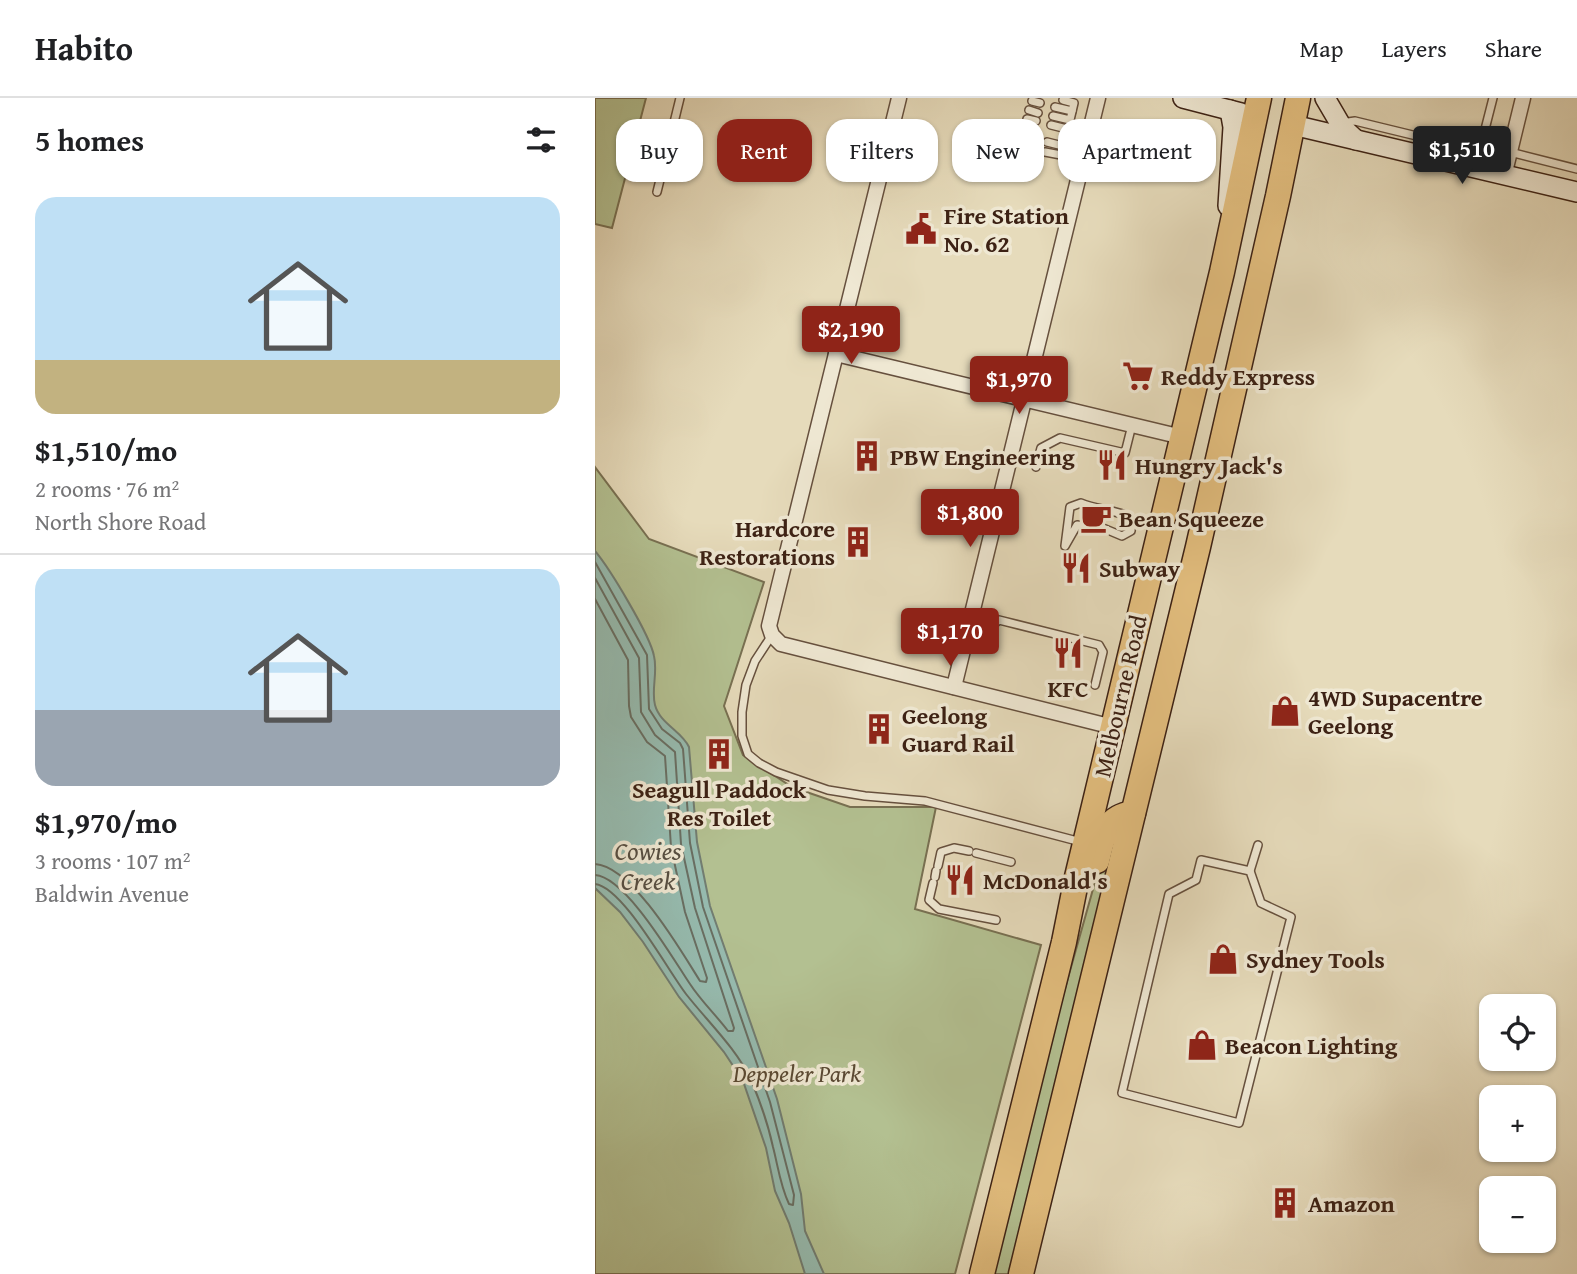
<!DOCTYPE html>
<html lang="en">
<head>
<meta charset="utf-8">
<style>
	:root { --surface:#fff; --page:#f6f6f6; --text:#202124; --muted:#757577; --line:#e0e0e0; --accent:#8f2418 }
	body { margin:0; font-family:"Gentium Book Plus",serif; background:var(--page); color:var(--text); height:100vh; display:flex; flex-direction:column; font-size:26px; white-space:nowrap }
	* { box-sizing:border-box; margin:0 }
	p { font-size:23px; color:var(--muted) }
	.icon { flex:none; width:38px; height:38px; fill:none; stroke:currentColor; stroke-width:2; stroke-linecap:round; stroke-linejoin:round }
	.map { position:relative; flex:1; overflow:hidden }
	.drawer { display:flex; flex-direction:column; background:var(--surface); width:595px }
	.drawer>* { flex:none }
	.guide { position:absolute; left:21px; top:21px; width:665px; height:63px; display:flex; gap:14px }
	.controls { position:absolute; left:884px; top:896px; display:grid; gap:14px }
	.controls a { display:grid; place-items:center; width:77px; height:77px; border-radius:14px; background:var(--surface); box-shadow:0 2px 5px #0004; font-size:35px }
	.price { position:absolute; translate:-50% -60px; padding:0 16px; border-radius:7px; background:var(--accent); color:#fff; font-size:23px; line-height:46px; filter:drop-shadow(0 2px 4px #0008) }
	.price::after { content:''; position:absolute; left:50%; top:42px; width:21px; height:16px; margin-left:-10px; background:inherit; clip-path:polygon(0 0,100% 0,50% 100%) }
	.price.active { background:#222; color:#fff }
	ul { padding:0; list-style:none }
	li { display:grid; align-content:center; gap:14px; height:371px; padding:0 35px }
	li+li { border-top:2px solid var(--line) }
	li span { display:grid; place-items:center; height:217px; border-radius:21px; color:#555 }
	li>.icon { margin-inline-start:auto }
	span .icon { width:126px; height:126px; fill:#fffc; stroke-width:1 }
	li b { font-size:30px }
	h2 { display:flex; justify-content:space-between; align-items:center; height:84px; padding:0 35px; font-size:30px }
	.tag { padding:0 24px; border-radius:21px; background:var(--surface); box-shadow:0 2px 5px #0004; font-size:24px; line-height:63px }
	.tag.active { background:var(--accent); color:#fff }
	header { display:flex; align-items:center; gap:42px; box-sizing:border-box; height:98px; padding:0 35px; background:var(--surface); border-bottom:2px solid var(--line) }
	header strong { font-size:33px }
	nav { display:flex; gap:38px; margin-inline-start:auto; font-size:24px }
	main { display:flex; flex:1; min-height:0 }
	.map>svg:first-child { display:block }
	.green { fill:#b3c091; stroke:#787052; stroke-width:2 }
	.water { fill:#96bbaf; stroke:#727d71; stroke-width:2 }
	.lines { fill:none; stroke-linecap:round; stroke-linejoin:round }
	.shore { stroke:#696e62; stroke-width:2 }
	.lane-casing { stroke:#66503e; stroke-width:10 }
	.street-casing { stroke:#66503e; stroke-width:17 }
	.secondary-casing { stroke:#3c2114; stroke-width:22 }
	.highway-casing { stroke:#3c2114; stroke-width:27 }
	.lane { stroke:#efe8d3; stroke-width:7 }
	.street { stroke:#efe8d3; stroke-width:14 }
	.secondary { stroke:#efe8d3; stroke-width:19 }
	.highway { stroke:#e3be7e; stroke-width:24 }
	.labels { text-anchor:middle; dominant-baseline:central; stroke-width:7; stroke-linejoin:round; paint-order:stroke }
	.poi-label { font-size:24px; font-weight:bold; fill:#3c2114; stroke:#efe8d3; text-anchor:start }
	.street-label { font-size:24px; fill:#3c2114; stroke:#efe8d3 }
	.park-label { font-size:24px; font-style:italic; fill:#5a4933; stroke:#efe8d3 }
	.water-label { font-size:26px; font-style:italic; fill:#574f42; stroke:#efe8d3 }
</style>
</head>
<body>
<header>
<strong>Habito</strong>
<nav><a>Map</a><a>Layers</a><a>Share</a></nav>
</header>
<main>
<section class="drawer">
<h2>5 homes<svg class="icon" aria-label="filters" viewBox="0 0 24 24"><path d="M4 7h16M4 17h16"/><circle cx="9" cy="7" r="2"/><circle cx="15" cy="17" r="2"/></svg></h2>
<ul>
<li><span style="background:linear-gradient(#bfe0f5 75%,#c2b280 0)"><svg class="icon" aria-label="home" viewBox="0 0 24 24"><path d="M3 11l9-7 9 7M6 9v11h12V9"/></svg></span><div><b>$1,510/mo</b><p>2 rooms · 76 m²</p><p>North Shore Road</p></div></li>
<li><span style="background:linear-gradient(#bfe0f5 65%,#9aa5b1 0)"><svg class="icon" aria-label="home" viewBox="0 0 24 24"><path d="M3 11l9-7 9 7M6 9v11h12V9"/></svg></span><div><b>$1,970/mo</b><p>3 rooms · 107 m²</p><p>Baldwin Avenue</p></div></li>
</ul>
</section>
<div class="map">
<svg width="982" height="1176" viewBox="0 0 982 1176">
	<rect width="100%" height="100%" fill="#e6dbbb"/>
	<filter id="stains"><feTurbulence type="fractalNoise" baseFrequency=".00286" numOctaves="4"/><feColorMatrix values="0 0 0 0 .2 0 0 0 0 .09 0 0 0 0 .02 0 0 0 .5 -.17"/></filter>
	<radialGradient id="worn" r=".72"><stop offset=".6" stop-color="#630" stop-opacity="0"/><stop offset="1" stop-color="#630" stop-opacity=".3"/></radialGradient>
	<g class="green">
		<path d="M0,0H51L17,130L0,126Z"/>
		<path d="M0,369L54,441L169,484L129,608L148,657L197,689L255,709H341L320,811L446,847L360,1176H0Z"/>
		<path d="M525,728L416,1176H399L464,912L511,745Z"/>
	</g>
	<path class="water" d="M0,453C15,471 55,537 59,558C63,574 56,592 60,607C65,626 87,633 94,649L102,744L115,808L182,1001L206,1096L210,1133L229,1176H210L194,1125L180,1093L171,1050L148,983L129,954L84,899L48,844L25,814L0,790Z"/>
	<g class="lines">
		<g class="shore">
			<path d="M0,464L52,557L54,611L67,631L85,645L88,651L95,745L108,809L175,1004L199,1097L198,1107L194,1106C185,1087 183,1068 178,1049C173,1026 165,1003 156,982C141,950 113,924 91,896C73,873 28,789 0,786"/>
			<path d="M0,480L44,560L46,614L60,637L80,654L86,746L100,810L139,930L138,933H133C121,917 106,903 95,886C78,861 31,779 0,777"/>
			<path d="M0,501L33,562L34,608L36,619L52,644L70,658L76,749L90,814L112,880L111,884L105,883C86,853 37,768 0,766"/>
		</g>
		<defs>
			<g id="lane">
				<path d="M437,3L445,5"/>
				<path d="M460,9L477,13"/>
				<path d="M434,12L443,15"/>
				<path d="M458,18L475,22L479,5L468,2"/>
				<path d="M432,21L441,23"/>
				<path d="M746,25L760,23L871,50L915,52"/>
				<path d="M456,27L472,31"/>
				<path d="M428,39L437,41"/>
				<path d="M452,44L468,48"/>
				<path d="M426,48L435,50"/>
				<path d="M885,51L898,0"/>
				<path d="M450,54L466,57"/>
				<path d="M915,54L982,71"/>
				<path d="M62,94L85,0"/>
				<path d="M441,369L446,350L465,340L530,355L537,327"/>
				<path d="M486,405C503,412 525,412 537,421L536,433L527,438L508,430L482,427L470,448L475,409Z"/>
				<path d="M177,537L160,563L151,587L147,614V638L153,656L164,665L181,674L233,692L270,698L330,703L486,744"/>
				<path d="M394,540L398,527L404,522L504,547L508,554L500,587"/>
				<path d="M381,755L416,764"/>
				<path d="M606,762L655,773L666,805L696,819L644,1025L527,995L574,796L601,782Z"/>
				<path d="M343,768L346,754L359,750L374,753"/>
				<path d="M655,773L663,747"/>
				<path d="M340,779L341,773"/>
				<path d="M338,785L334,802L344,811L401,822"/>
			</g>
			<g id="street">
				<path d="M304,0L174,528L177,537L186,546L518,629"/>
				<path d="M909,78L928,0"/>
				<path d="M241,256L587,339"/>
				<path d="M359,589L503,0"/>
			</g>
			<g id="secondary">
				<path d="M588,0L646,15"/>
				<path d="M730,0L747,29L761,42"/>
				<path d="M698,27L982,94"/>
				<path d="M633,108L638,29L635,12"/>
			</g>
			<g id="highway">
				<path d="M502,763C508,739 510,719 538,715"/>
				<path d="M387,1176L469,844L482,779L627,174L664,0"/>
				<path d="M426,1176L603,449L683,98L703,0"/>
			</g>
		</defs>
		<use href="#lane" class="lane-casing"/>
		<use href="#street" class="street-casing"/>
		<use href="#secondary" class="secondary-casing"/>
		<use href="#highway" class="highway-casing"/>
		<use href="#lane" class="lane"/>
		<use href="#street" class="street"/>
		<use href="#secondary" class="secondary"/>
		<use href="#highway" class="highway"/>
	</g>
	<defs>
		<symbol id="civic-bare" viewBox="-9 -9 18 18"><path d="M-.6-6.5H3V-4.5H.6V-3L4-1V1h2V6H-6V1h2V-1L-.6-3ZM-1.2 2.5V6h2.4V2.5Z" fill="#8f2418" stroke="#efe8d3" stroke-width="2.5" paint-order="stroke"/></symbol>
		<symbol id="supermarket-bare" viewBox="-9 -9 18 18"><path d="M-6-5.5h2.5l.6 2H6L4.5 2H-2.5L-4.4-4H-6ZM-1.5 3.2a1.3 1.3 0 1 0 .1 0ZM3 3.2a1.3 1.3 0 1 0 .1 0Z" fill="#8f2418" stroke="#efe8d3" stroke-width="2.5" paint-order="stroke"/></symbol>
		<symbol id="building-bare" viewBox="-9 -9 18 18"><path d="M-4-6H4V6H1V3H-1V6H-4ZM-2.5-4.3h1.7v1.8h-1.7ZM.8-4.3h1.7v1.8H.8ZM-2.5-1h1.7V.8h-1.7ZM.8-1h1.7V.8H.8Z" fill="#8f2418" stroke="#efe8d3" stroke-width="2.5" paint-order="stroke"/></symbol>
		<symbol id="restaurant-bare" viewBox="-9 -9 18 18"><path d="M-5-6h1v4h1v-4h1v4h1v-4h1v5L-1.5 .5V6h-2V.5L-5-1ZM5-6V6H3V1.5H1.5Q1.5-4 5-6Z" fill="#8f2418" stroke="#efe8d3" stroke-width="2.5" paint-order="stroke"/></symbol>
		<symbol id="cafe-bare" viewBox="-9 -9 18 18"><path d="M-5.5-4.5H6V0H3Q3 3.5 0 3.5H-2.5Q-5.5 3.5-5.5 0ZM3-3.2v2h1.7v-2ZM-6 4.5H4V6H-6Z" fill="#8f2418" stroke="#efe8d3" stroke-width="2.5" paint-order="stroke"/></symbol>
		<symbol id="shop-bare" viewBox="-9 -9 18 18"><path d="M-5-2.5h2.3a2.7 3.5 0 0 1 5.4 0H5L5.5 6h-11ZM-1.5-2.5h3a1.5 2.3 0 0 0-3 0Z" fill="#8f2418" stroke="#efe8d3" stroke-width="2.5" paint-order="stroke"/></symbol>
	</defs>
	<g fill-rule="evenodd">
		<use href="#civic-bare" x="304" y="109" width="44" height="44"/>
		<use href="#supermarket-bare" x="521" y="256" width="44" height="44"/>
		<use href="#building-bare" x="250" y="336" width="44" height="44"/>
		<use href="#restaurant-bare" x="495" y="345" width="44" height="44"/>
		<use href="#cafe-bare" x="479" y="398" width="44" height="44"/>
		<use href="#building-bare" x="241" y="422" width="44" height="44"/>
		<use href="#restaurant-bare" x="459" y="448" width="44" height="44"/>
		<use href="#restaurant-bare" x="451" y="533" width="44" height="44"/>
		<use href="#shop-bare" x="668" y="591" width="44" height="44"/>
		<use href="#building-bare" x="262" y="609" width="44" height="44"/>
		<use href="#building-bare" x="102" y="634" width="44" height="44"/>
		<use href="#restaurant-bare" x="343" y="760" width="44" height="44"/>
		<use href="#shop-bare" x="606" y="839" width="44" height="44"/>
		<use href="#shop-bare" x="585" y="925" width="44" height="44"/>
		<use href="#building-bare" x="668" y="1083" width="44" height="44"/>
	</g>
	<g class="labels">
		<g class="poi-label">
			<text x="349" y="117">Fire Station<tspan x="349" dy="28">No. 62</tspan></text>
			<text x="566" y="278">Reddy Express</text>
			<text x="295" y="358">PBW Engineering</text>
			<text x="540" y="367">Hungry Jack's</text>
			<text x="524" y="420">Bean Squeeze</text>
			<text x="240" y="430" text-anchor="end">Hardcore<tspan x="240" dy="28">Restorations</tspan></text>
			<text x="504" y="470">Subway</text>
			<text x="473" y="590" text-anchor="middle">KFC</text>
			<text x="713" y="599">4WD Supacentre<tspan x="713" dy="28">Geelong</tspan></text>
			<text x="307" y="617">Geelong<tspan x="307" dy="28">Guard Rail</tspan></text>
			<text x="124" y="691" text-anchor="middle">Seagull Paddock<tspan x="124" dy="28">Res Toilet</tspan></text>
			<text x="388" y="782">McDonald's</text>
			<text x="651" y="861">Sydney Tools</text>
			<text x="630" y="947">Beacon Lighting</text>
			<text x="713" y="1105">Amazon</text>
		</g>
		<g class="street-label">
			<text transform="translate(525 598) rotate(-77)">Melbourne Road</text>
		</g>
		<g class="park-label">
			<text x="202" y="975">Deppeler Park</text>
		</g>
		<g class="water-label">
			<text x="53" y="752">Cowies<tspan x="53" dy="30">Creek</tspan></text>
		</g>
	</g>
	<rect width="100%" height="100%" filter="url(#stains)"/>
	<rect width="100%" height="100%" fill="url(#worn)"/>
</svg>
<div class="controls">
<a><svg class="icon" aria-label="locate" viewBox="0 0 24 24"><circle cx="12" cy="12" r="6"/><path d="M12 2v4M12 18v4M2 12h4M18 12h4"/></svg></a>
<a>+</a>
<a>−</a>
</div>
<b class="price active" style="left:867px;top:88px">$1,510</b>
<b class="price" style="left:256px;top:268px">$2,190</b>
<b class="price" style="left:424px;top:318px">$1,970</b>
<b class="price" style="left:375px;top:451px">$1,800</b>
<b class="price" style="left:355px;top:570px">$1,170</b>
<div class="guide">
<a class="tag">Buy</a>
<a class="tag active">Rent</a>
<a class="tag">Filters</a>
<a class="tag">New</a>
<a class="tag">Apartment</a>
</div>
</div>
</main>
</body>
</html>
